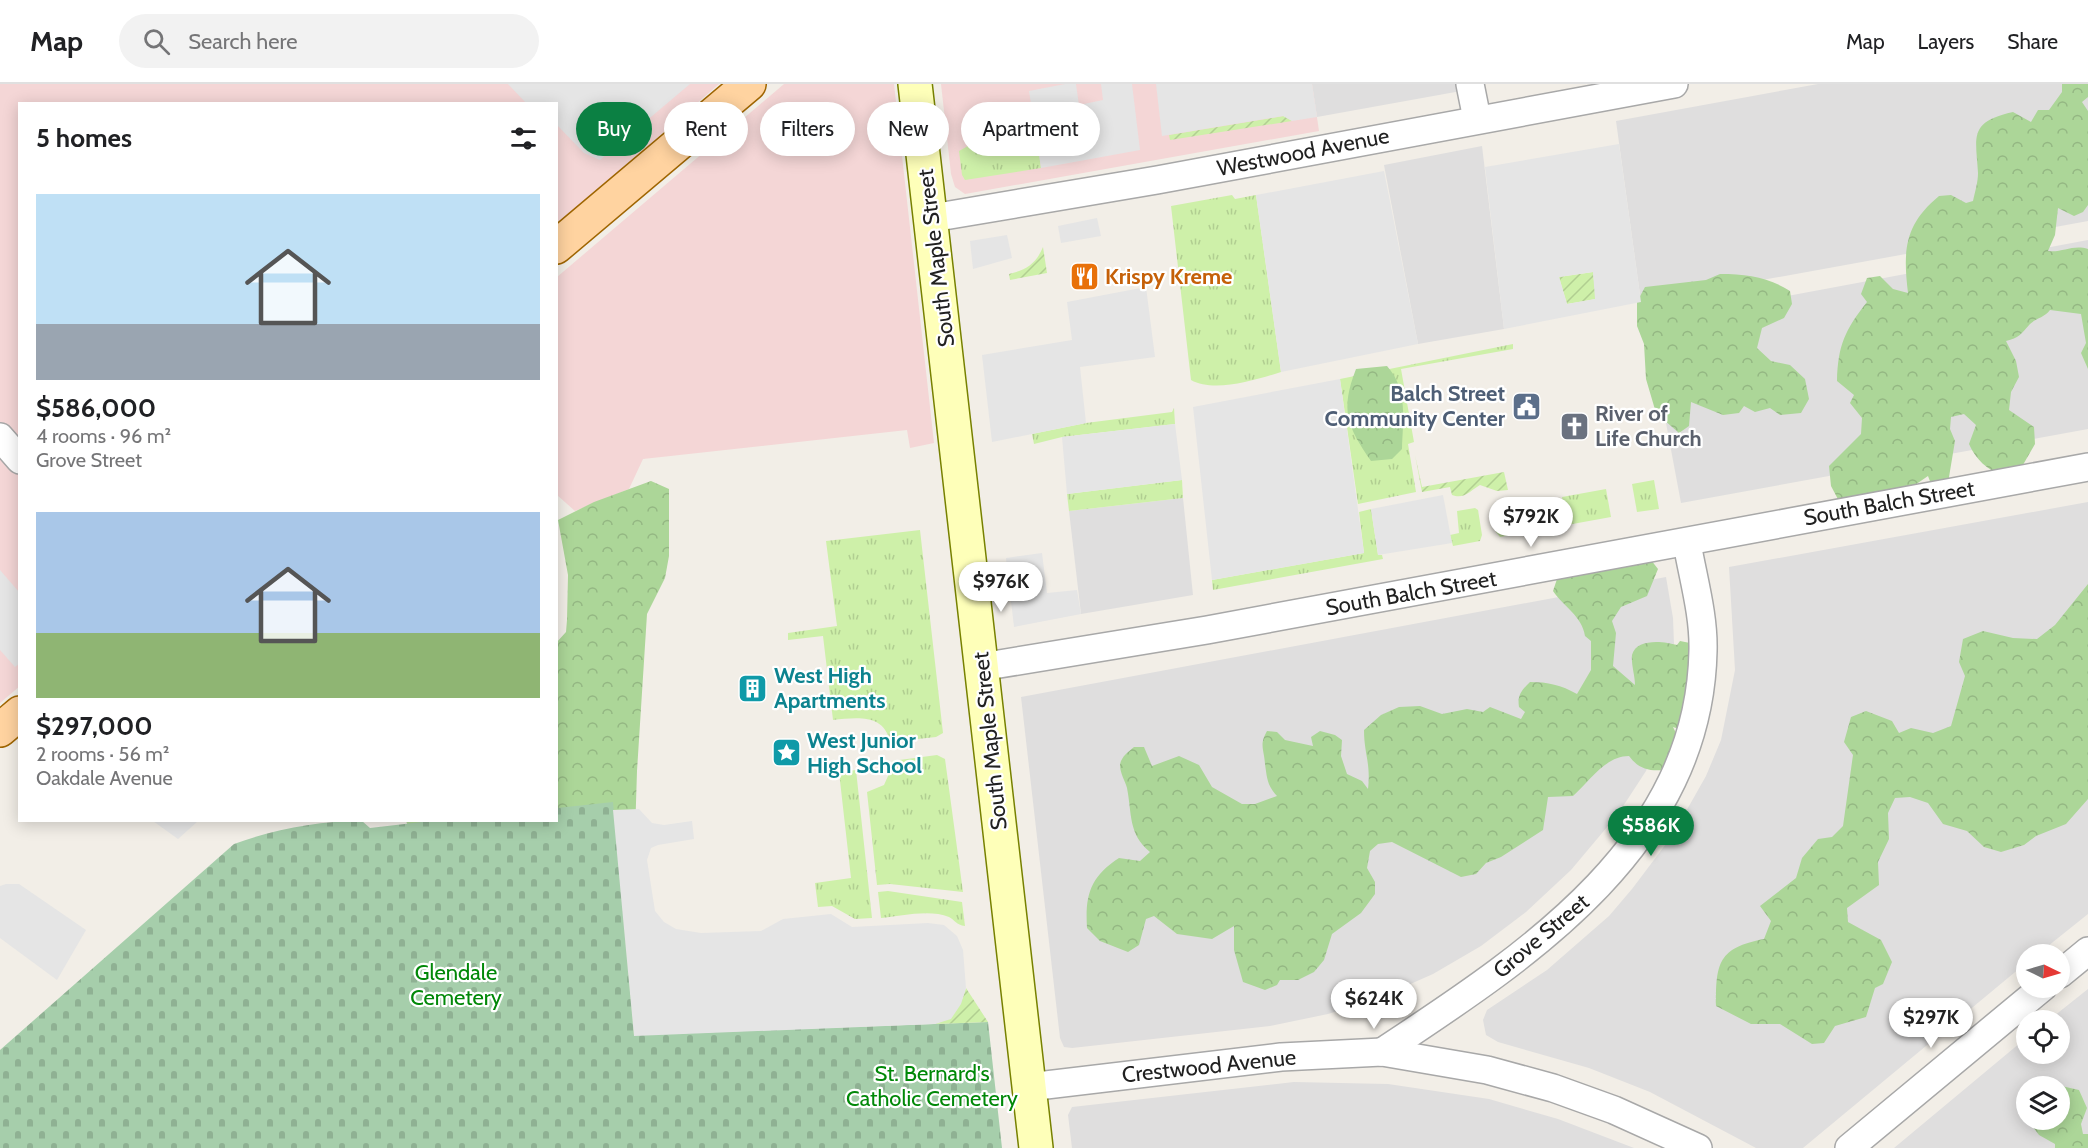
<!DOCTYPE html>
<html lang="en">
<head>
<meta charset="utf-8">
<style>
	:root { --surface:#fff; --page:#f2f2f2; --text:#202124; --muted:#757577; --line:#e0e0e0; --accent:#0b8043 }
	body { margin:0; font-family:Cabin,sans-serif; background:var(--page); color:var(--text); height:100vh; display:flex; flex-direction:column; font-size:22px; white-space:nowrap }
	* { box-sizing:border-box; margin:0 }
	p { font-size:20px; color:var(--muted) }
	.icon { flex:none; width:33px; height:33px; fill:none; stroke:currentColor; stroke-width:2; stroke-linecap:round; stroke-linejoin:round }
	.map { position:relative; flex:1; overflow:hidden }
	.details { position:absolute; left:18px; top:18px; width:540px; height:720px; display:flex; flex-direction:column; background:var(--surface); border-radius:0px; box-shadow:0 3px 15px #0003 }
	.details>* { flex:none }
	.top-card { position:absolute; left:576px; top:18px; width:570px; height:54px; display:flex; gap:12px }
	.needle { width:39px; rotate:95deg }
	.tools { position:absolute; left:2016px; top:860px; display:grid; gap:12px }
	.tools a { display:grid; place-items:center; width:54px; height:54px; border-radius:50%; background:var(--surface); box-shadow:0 3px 15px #0003; font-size:30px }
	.price { position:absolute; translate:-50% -51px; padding:0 14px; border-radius:21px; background:#fff; color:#222; font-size:20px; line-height:39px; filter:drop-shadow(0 2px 3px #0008) }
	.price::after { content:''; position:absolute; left:50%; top:36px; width:18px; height:14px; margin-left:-9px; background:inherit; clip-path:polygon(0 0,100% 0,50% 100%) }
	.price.on { background:var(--accent); color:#fff }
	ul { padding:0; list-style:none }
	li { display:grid; align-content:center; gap:12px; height:318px; padding:0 18px }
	li span { display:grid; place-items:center; height:186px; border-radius:0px; color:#555 }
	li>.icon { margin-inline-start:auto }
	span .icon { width:108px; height:108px; fill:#fffc; stroke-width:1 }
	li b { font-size:26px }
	h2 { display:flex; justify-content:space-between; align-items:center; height:72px; padding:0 18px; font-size:26px }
	.chip { padding:0 21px; border-radius:27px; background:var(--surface); box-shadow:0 3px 15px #0003; font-size:21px; line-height:54px }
	.chip.on { background:var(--accent); color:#fff }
	header { display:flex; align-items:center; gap:36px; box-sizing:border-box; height:84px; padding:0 30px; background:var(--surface); border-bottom:2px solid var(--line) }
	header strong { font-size:28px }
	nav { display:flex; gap:33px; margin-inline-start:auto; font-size:21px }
	.search { width:420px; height:54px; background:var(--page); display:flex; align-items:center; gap:15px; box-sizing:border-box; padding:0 21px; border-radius:33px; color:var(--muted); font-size:22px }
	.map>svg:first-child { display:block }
	.residential { fill:#dfdede; fill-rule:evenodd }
	.commercial { fill:#f4d6d6 }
	.grass { fill:url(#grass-tufts) }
	.forest { fill:url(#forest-crowns) }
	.cemetery { fill:url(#cemetery-stones) }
	.garden { fill:url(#garden-furrows) }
	.parking { fill:#e5e5e5; fill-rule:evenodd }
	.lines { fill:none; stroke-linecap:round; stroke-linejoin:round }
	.minor-casing { stroke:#a8a8a8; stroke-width:30 }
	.secondary-casing { stroke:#778100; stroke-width:36 }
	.primary-casing { stroke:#9f6500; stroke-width:36 }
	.minor { stroke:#fff; stroke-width:27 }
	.secondary { stroke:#feffb9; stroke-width:33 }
	.primary { stroke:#ffd3a0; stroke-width:33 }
	.labels { text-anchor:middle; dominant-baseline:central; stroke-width:4.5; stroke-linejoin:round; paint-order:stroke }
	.street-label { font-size:22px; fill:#212121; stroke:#fff }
	.food-label { font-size:22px; font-weight:bold; fill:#c56008; stroke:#fff; text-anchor:start }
	.service-label { font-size:22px; font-weight:bold; fill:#4e5e75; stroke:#fff; text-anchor:end }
	.worship-label { font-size:22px; font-weight:bold; fill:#5b616d; stroke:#fff; text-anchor:start }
	.culture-label { font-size:22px; font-weight:bold; fill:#0d838f; stroke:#fff; text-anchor:start }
	.park-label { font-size:22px; fill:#018808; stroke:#fff }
</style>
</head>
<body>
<header>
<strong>Map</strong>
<div class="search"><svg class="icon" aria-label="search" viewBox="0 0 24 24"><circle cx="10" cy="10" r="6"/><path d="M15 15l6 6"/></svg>Search here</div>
<nav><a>Map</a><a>Layers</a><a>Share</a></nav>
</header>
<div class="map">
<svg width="2088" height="1064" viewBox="0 0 2088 1064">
	<defs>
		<pattern id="grass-tufts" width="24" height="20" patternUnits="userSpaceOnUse" patternTransform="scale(1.5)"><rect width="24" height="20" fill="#cef0a9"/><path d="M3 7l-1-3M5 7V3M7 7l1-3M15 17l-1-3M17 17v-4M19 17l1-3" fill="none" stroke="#b1ce91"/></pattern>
		<pattern id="forest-crowns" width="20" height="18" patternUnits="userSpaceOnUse" patternTransform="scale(1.5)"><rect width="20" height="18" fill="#acd698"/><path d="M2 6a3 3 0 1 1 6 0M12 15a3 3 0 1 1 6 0" fill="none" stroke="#94b783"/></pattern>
		<pattern id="cemetery-stones" width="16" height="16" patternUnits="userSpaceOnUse" patternTransform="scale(1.5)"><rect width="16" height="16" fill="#a6ceab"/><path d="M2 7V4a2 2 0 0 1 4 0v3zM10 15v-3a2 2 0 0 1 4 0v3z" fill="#8fb193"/></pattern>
		<pattern id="garden-furrows" width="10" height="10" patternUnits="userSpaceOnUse" patternTransform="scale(1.5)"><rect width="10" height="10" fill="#cef0a9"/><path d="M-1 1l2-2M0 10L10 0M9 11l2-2" fill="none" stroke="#b1ce91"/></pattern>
	</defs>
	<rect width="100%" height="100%" fill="#f2eee7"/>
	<g class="residential">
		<path d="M1312,0H1460L1461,7L1317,33Z"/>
		<path d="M1818,0H2088V137L1641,218L1616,37Z"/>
		<path d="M1482,62L1504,245L1418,260L1384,81Z"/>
		<path d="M2088,156V345L1681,419L1647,238Z"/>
		<path d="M1183,414L1193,511L1081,530L1069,427Z"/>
		<path d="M2088,418V830L2038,870H2026V879L1803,1064H1756L1650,1008L1589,984L1498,958L1486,951L1483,936L1487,926L1547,886L1609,832L1632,805L1672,752L1706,692L1721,656L1735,586L1729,483Z"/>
		<path d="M1666,493L1673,534L1674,560L1663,647L1646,687L1618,730L1571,786L1526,828L1481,862L1433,890L1381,913L1328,930L1270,942L1072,964L1064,963L1060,954L1021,613Z"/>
		<path d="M2088,905V1064H1894L2026,954V969H2060V936H2049ZM2026,1002H2060V1035H2026Z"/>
		<path d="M1294,998L1388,1000L1489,1015L1558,1035L1634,1064H1072L1068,1031L1072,1023Z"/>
	</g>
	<g class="commercial">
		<path d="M0,0H719L557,141L556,20H20V602L0,619Z"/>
		<path d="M784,0H894L934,359L910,364L907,346L643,375L629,405L575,427L557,411V193Z"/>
		<path d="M941,0H1312L1319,47L965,110L955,103L951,90Z"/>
	</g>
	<g class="grass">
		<path d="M1015,45H1032L1037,53L1041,84L965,96L962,91L959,67L977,57Z"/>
		<path d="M1232,111L1235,115L1256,111L1281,288C1256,296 1214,309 1191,296L1171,122Z"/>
		<path d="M1513,260V265L1401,285L1414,358L1408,360L1416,408L1358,420L1340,295Z"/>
		<path d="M1174,324L1175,340L1062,353L1034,360L1032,350L1086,339L1172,328Z"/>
		<path d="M1182,396L1183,414L1069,427L1067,410Z"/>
		<path d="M1654,396L1659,425L1637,428L1632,400Z"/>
		<path d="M1606,405L1611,433L1567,441L1562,413Z"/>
		<path d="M1509,414L1510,422L1496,425L1498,440L1521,436V432L1532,430L1530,418L1555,414L1561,442L1500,453L1496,448L1492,422Z"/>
		<path d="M1475,424L1478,426L1482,451L1480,457L1453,462L1450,451L1459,449L1457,427Z"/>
		<path d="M1371,425L1378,471H1382L1383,475L1213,506L1212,496L1364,469L1359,428Z"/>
		<path d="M920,446L943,649L936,653L890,658C884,629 856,634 833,636L823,552L788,556V549L837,542L826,457Z"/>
		<path d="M937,671L945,675L963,808L890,800L877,801L867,708L884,701L892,683V677Z"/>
		<path d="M856,686L872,834L855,835L832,822L818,823L815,799L851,794L839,688Z"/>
		<path d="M888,807L962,818L965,842C956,841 955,836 949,833C930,825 900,832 881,834L878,808Z"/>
	</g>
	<g class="forest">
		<path d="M2062,0H2088V13L2082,18L2088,27V121L2083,128L2074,132L2058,124L2055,151L2048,167C2062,169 2073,160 2088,165V285L2081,269L2086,259L2081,230L2050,226C2044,234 2036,234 2030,240C2021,250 2019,254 2006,257L2016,277L2019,293L2011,308L2009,326L2034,343L2035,360L2020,386L2002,392C1987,385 1976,376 1969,360L1976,341L1964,330L1951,333L1950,345L1955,357L1948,399L1931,400L1928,392L1899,412L1840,419L1831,402L1829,382L1861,350L1862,334L1850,319L1854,311L1837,297C1838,261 1845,246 1867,218L1861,210L1867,194L1880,192L1893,205L1908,209C1903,167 1904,141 1939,112L1951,111L1966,119L1973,117C1975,108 1978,98 1978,89C1976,53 1968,38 2013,28L2031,38L2038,26H2049L2062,8Z"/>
		<path d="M1720,190C1747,190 1768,193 1790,207L1792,220L1784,234L1762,244L1757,264L1771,277L1790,281L1805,295L1809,315L1801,329L1780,331L1770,324L1755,328L1744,322L1739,329L1723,331L1691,318L1689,342L1679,349L1656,329L1646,295L1644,260L1637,242V218L1645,203L1706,196Z"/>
		<path d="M1387,282C1408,305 1403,336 1402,365L1392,375L1371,377C1347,342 1340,326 1356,285Z"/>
		<path d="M651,397L669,405V472L665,494L647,530L637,687L630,910L659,950L688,1016L412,752L406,737L556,736V559L566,548L567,536L568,491L558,436L594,418Z"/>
		<path d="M1651,476L1658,485L1647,512L1621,523L1612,537L1616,549L1613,582L1635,601C1635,592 1631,580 1632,571C1636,554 1664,557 1677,561L1680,557L1695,560L1679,645L1673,643L1680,657L1671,685C1653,688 1640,687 1629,672C1605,672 1589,698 1573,712L1548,713L1543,746L1501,773L1486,779L1476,790L1461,793L1392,758L1378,760L1370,767L1367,784L1375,798V810L1361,829L1332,850L1324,876L1314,888L1298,896H1280L1277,901L1265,906L1243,898L1234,866V842L1212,855L1177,850L1154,832L1146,835L1139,861L1128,868L1100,857L1087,844C1085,811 1090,793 1119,774L1140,777L1150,768C1128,750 1132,729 1127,704C1125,697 1120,689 1120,681C1121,673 1128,668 1134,663H1144L1152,682L1179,672L1199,681L1212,703L1242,720H1255L1277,712C1267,701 1267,694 1265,680C1264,665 1259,661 1267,647L1277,648L1285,656L1313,662L1311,653L1320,647L1335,651L1342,656L1341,672L1347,690L1362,697L1368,705C1371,679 1364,670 1364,646L1381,631L1399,623L1420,622L1442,630L1467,625L1483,628L1490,623L1521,635L1525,628L1519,623C1517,611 1522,606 1530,598C1548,598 1561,601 1577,610L1591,586V557L1585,552C1582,532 1564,523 1553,507L1560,486Z"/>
		<path d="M2088,500V715L2066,740L2036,752L2024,761L2001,768L1984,763L1967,747L1943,740L1928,719L1910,713L1895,714L1888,729L1889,755L1878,778L1879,801L1847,824L1848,838L1881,856L1892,878L1883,900L1875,904L1866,933L1835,942L1824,959L1812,960L1780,940H1751L1716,922C1716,879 1718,864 1764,855L1771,837L1760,822L1796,794L1802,774L1818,755L1832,753L1843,742L1853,671L1844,658L1851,633L1866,627L1892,637L1899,649L1911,644L1933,649L1951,642L1965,592L1959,578L1963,555L1983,547L2013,554L2037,555L2055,541Z"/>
		<path d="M2057,1001L2079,1006L2087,1024L2081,1040L2083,1050H2088V1064H2055V1060L2039,1051L2027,1035H2060V1002H2042Z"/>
	</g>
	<path class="cemetery" d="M613,718L634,951L988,938L1002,1064H0V966L234,760C276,745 317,737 362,737L370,744L439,736H556L557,724Z"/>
	<g class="garden">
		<path d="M1284,32L1292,37L1170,56L1169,51Z"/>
		<path d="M1043,163L1047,189L1010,196L1009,190C1026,186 1036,180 1043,163Z"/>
		<path d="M1593,188L1596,215L1567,220L1559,193Z"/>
		<path d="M1415,371L1422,403L1504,388L1508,406L1497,407L1480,401C1471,406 1464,416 1452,411L1450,403L1422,408Z"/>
		<path d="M966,904L988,938L935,940C954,933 960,924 966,904Z"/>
	</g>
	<g class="parking">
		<path d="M508,0H690L600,76L584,69L557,41L556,20L526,19Z"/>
		<path d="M1065,0H1076L1079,21L1103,16L1101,0H1132L1140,66L1041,84L1029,7Z"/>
		<path d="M1156,0H1312L1317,33L1292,37L1283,32L1162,52Z"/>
		<path d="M1619,60L1641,218L1504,245L1485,83ZM1593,188L1595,215L1567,220L1559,193Z"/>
		<path d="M1384,87L1418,260L1281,288L1256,111Z"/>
		<path d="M1097,134L1101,152L1061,159L1058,142Z"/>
		<path d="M1007,151L1012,174L973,185L970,157Z"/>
		<path d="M1146,203L1155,273L1080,283L1086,339L992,358L982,271L1072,256L1067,218Z"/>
		<path d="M1340,295L1364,469L1212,496L1193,323Z"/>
		<path d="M1175,340L1182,396L1067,410L1062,353Z"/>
		<path d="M1443,411L1452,459L1378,471L1371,425Z"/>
		<path d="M1042,469L1047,509L1077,506L1081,530L1014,543L1006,474Z"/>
		<path d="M0,486L19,508V580L15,583L0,566Z"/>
		<path d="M639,725L652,739L664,741L692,737L694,755L658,761L651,764L647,776L655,827L664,838L676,845L701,849L761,847L783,835L831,830L852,843L928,839L944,841L957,852L963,866L966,904L961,920L951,935L935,940L634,952L613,726Z"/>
		<path d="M153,737H198L178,755Z"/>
		<path d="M6,800H19L86,846L57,896L0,854V802Z"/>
	</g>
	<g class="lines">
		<defs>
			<g id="minor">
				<path d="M1470,0L1477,35"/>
				<path d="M932,134L1157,96L1674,0"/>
				<path d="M0,353L20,376"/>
				<path d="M981,583L1207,546L2088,383"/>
				<path d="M2060,890L2088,867"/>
				<path d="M1382,968C1527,872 1699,761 1703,567C1704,531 1693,494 1687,459"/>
				<path d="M1029,1003L1281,973L1382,968L1487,986L1553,1004L1614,1026L1698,1064"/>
				<path d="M1849,1064L2043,903"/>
			</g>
			<path id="secondary" d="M915,0L1036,1064"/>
			<g id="primary">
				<path d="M556,163L749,0"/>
				<path d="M0,646L20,629"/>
			</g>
		</defs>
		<use href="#minor" class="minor-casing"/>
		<use href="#secondary" class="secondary-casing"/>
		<use href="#primary" class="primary-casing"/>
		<use href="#minor" class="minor"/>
		<use href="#secondary" class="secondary"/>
		<use href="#primary" class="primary"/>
	</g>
	<defs>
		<symbol id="restaurant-square" viewBox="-11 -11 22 22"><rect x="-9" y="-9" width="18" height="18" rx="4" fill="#e8710a" stroke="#fff"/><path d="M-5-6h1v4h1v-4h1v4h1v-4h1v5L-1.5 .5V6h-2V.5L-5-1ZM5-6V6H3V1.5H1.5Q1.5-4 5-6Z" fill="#fff"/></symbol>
		<symbol id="civic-square" viewBox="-11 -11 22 22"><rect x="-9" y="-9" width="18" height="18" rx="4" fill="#5c6f8a" stroke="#fff"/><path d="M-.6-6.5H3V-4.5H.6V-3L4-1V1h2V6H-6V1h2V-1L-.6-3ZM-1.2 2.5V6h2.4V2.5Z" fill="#fff"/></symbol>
		<symbol id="church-square" viewBox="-11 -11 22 22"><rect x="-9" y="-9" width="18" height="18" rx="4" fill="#6b7280" stroke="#fff"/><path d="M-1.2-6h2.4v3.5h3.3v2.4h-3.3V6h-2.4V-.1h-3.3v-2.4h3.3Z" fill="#fff"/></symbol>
		<symbol id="building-square" viewBox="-11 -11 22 22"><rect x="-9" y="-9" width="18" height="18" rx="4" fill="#0f9aa8" stroke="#fff"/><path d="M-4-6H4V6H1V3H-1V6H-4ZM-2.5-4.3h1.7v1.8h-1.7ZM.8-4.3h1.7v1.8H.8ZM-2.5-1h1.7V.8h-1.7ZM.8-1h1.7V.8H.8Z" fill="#fff"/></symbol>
		<symbol id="sight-square" viewBox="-11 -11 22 22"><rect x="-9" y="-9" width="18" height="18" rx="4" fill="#0f9aa8" stroke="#fff"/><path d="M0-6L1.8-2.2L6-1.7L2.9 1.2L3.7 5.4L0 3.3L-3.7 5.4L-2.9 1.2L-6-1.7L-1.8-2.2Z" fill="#fff"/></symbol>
	</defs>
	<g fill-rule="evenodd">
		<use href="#restaurant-square" x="1068" y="176" width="33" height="33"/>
		<use href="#civic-square" x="1510" y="306" width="33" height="33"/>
		<use href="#church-square" x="1558" y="326" width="33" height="33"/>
		<use href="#building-square" x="736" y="588" width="33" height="33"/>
		<use href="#sight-square" x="770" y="652" width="33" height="33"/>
	</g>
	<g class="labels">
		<g class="street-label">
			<text transform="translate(1303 68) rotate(-11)">Westwood Avenue</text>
			<text transform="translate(936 174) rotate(-97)">South Maple Street</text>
			<text transform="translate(1889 419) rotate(-10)">South Balch Street</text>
			<text transform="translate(1411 509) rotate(-10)">South Balch Street</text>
			<text transform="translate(990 657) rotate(-96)">South Maple Street</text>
			<text transform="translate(1541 852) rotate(-40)">Grove Street</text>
			<text transform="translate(1209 982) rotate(-6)">Crestwood Avenue</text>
		</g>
		<g class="food-label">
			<text x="1105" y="192">Krispy Kreme</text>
		</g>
		<g class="service-label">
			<text x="1505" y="309">Balch Street<tspan x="1505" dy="25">Community Center</tspan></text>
		</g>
		<g class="worship-label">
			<text x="1595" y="329">River of<tspan x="1595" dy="25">Life Church</tspan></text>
		</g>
		<g class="culture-label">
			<text x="774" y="591">West High<tspan x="774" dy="25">Apartments</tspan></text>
			<text x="807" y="656">West Junior<tspan x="807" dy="25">High School</tspan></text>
		</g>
		<g class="park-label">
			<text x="456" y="888">Glendale<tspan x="456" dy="25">Cemetery</tspan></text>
			<text x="932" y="989">St. Bernard's<tspan x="932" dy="25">Catholic Cemetery</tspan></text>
		</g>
	</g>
</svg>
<div class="tools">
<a><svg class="needle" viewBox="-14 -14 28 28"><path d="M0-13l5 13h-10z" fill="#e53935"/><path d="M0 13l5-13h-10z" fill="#757577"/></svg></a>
<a><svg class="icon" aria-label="locate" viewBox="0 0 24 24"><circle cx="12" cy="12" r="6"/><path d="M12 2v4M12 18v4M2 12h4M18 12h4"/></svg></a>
<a><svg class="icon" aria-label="layers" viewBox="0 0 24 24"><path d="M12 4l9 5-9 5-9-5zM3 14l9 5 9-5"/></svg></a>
</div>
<b class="price" style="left:1531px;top:464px">$792K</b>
<b class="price" style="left:1001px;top:529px">$976K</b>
<b class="price on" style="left:1651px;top:773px">$586K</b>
<b class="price" style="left:1374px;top:946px">$624K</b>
<b class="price" style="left:1931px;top:965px">$297K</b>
<div class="top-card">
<a class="chip on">Buy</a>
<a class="chip">Rent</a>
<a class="chip">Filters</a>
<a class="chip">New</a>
<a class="chip">Apartment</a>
</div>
<section class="details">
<h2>5 homes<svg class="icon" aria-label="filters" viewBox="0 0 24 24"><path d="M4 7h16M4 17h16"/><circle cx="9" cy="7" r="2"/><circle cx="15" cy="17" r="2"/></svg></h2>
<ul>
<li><span style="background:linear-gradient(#bfe0f5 70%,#9aa5b1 0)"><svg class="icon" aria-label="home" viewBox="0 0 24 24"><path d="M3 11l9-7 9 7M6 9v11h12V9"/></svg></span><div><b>$586,000</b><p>4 rooms · 96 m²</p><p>Grove Street</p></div></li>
<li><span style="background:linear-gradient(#a9c7e8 65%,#8fb573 0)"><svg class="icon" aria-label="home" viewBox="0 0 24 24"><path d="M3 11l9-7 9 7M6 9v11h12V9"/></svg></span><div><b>$297,000</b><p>2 rooms · 56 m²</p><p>Oakdale Avenue</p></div></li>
</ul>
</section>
</div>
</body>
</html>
